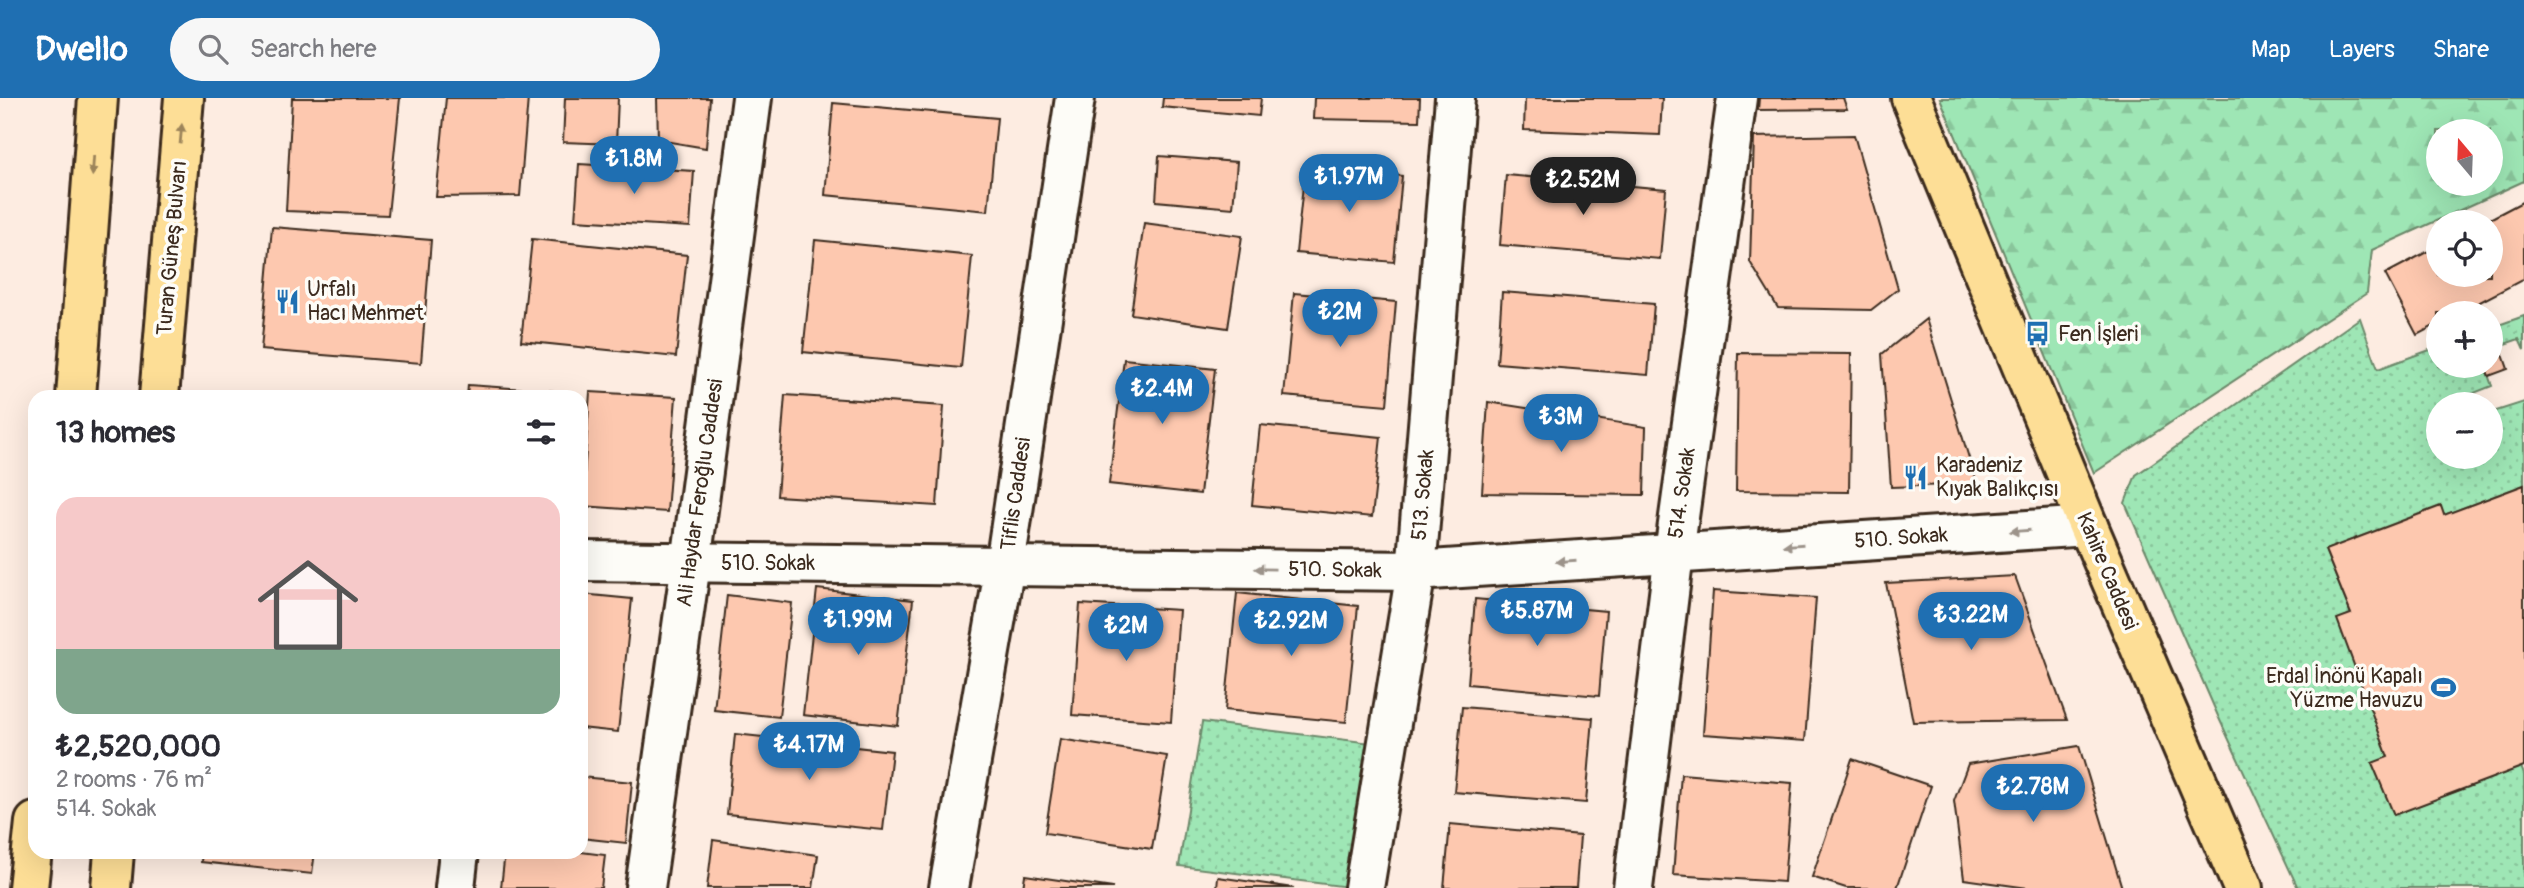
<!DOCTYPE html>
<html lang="en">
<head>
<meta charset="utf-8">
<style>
	:root { --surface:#fff; --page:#f7f7f7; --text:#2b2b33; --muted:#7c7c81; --accent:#1f6fb2 }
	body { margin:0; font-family:Pangolin,sans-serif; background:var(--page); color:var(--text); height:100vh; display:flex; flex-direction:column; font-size:26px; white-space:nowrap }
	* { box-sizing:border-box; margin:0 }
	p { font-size:23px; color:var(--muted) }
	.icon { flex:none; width:38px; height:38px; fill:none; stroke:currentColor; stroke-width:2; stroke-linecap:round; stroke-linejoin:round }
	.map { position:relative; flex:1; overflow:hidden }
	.drawer { position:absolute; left:28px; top:292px; width:560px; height:469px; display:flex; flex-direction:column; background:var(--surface); border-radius:21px; box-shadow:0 7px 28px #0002 }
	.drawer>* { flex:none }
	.needle { width:46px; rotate:341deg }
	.controls { position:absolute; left:2426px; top:21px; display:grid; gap:14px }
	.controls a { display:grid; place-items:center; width:77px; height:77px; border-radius:50%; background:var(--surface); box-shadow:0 7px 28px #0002; font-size:35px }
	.price { position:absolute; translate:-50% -60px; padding:0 16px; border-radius:24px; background:var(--accent); color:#fff; font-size:23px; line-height:46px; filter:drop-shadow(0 2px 4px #0008) }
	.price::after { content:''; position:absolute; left:50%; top:42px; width:21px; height:16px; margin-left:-10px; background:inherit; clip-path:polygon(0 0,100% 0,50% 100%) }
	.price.selected { background:#222; color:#fff }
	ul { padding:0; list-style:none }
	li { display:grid; align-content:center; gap:14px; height:371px; padding:0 28px }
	li span { display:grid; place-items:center; height:217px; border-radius:21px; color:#555 }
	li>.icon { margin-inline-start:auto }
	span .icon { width:126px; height:126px; fill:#fffc; stroke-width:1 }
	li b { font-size:30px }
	h2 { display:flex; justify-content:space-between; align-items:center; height:84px; padding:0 28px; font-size:30px }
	header { display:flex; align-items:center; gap:42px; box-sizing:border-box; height:98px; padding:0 35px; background:var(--accent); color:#fff }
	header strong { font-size:33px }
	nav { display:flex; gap:38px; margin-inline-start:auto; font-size:24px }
	.search { width:490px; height:63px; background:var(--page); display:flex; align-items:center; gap:18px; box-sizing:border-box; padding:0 24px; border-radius:38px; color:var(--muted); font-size:26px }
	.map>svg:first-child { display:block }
	.grass { fill:url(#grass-dots); stroke:#6c886a; stroke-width:2 }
	.forest { fill:url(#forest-firs); stroke:#6c886a; stroke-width:2; fill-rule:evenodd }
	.building { fill:#fdc8af; stroke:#3b2a1e; stroke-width:2 }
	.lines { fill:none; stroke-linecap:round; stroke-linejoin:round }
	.minor-casing { stroke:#3b2a1e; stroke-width:44 }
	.major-casing { stroke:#3b2a1e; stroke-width:44 }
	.minor { stroke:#fdfcf7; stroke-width:38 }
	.major { stroke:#fdde96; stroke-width:38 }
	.oneway { fill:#9c845a }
	.oneway2 { fill:#9c938a }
	.labels { text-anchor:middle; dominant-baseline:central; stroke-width:7; stroke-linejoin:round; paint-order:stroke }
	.street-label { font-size:21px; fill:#3b2a1e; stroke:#fdfcf7 }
	.poi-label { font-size:21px; fill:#3b2a1e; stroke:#fdfcf7; text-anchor:start }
</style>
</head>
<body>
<header>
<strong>Dwello</strong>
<div class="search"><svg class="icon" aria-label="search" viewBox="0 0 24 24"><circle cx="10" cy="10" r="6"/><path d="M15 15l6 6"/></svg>Search here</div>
<nav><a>Map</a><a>Layers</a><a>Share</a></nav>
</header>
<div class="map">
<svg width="2524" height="790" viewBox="0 0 2524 790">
	<defs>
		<pattern id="grass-dots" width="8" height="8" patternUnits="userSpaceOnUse" patternTransform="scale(1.75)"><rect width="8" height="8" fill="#9ee6b5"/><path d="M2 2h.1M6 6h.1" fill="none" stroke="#89c59b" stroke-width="1.8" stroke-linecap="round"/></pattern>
		<pattern id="forest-firs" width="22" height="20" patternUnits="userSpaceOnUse" patternTransform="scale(1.75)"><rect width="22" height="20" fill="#9ee6b5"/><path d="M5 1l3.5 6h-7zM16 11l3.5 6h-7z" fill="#89c59b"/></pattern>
	</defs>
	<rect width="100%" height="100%" fill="#fdece1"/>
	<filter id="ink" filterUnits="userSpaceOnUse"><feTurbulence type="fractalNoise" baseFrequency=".0143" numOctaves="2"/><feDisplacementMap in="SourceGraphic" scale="14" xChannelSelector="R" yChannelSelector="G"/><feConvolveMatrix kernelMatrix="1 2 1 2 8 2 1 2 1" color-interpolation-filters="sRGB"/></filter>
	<g filter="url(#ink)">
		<g class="grass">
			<path d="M2524,218V252L2519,241L2490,251V230Z"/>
			<path d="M2360,220L2378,271L2438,249V268H2485L2492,288L2446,306H2438V359H2490V315L2524,304V387L2444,417L2440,408L2325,452L2351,516L2338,521L2388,659L2395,716L2521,669L2524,676V790H2298L2218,618L2125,405L2136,377Z"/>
			<path d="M1202,624L1388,647L1357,790L1179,768Z"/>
		</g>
		<path class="forest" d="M1940,0H2524V83L2372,152L2367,195L2094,375ZM2438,33H2490V86H2438Z"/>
		<g class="building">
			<path d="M292,0H400L388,117L286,113Z"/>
			<path d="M446,0H528L520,98L436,99Z"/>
			<path d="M565,0H618L616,46L563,44Z"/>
			<path d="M657,0H710L706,50L658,42Z"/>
			<path d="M1163,0H1261L1259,18L1162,9Z"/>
			<path d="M1314,0H1420L1419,23L1313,21Z"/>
			<path d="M1525,0H1662L1660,37L1524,32Z"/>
			<path d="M1759,0H1843L1847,11L1758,12Z"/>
			<path d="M833,5L997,20L988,113L825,97Z"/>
			<path d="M1854,37L1898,191L1871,212L1778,210L1750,164L1754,39Z"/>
			<path d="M1159,58L1237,64L1233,110L1156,103Z"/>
			<path d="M579,66L694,73L690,129L575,122Z"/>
			<path d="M1305,68L1402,78L1394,164L1296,155Z"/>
			<path d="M1506,77L1666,91L1660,161L1500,147Z"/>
			<path d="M2524,103V181L2459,215H2438V226L2417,237L2385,176L2438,148V177H2490V124H2484Z"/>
			<path d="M1144,125L1242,138L1228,230L1131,216Z"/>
			<path d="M272,129L431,142L421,265L261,252Z"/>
			<path d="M532,141L687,157L676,259L521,243Z"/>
			<path d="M815,142L972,158L961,270L803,254Z"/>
			<path d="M1502,194L1654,206L1648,277L1497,265Z"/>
			<path d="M1294,195L1396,204L1387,307L1284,298Z"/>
			<path d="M1926,221L1977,386L1891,389L1882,256Z"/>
			<path d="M2500,248L2508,271L2489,278L2485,268H2490V251Z"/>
			<path d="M1738,255L1851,256L1849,394L1736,393Z"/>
			<path d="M1124,261L1215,271L1200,396L1109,386Z"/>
			<path d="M468,287L553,293L552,299H467Z"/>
			<path d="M590,294L676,299L667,414L582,408Z"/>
			<path d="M785,297L944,308L937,408L777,398Z"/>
			<path d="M1488,304L1646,329L1644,397L1482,395Z"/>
			<path d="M1260,327L1381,339L1372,419L1252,407Z"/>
			<path d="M2524,387V668L2394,717L2372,665L2388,659L2337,521L2351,516L2325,452L2441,408L2444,417Z"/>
			<path d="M2015,478L2067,622L1913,624L1886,485Z"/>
			<path d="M817,491L913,502L898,628L803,617Z"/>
			<path d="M1713,493L1816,500L1805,643L1703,636Z"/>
			<path d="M1237,495L1358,508L1346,624L1225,612Z"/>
			<path d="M581,496L632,501L618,634L581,630Z"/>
			<path d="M727,497L792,505L779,619L714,612Z"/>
			<path d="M1475,501L1606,513L1599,598L1468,586Z"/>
			<path d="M1080,506L1179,512L1171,624L1072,617Z"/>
			<path d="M1462,609L1593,620L1586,705L1454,694Z"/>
			<path d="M735,636L892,653L883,732L727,716Z"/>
			<path d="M1060,641L1167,658L1152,751L1045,735Z"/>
			<path d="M2079,648L2122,790H2028L1964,781L1954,703L1968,666Z"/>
			<path d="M1852,661L1931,688L1897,790H1846L1812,779Z"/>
			<path d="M1681,676L1792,685L1784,784L1673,777Z"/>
			<path d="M581,679L632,684L626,745L581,740Z"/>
			<path d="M1450,726L1580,738L1576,790H1444Z"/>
			<path d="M713,742L818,757L813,790H707Z"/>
			<path d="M202,754H315L312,776L201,764Z"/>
			<path d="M505,754H581L605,757L601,790H501Z"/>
			<path d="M1025,777L1113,790H1023Z"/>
			<path d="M1218,779L1294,790H1217Z"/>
		</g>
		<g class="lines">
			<defs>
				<g id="minor">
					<path d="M581,463L1416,473L2088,428"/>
					<path d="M455,790L459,754"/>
					<path d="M645,790L691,465L752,0"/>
					<path d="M949,790L1005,467L1075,0"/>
					<path d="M1364,790L1416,473L1455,0"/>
					<path d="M1633,790L1674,455L1737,0"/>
				</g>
				<g id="major">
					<path d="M1911,0L2088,428L2243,790"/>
					<path d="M76,299L98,0"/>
					<path d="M159,299L184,0"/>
					<path d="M28,790L35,724"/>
					<path d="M111,790L114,754"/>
				</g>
			</defs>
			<use href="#minor" class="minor-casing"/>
			<use href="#major" class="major-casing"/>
			<use href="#minor" class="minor"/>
			<use href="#major" class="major"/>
		</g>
		<defs><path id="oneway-solid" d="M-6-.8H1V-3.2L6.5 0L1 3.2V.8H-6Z" transform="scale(1.75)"/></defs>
		<g class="oneway">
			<use href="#oneway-solid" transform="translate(181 36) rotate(-85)"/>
			<use href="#oneway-solid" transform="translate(93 68) rotate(94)"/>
		</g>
		<g class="oneway2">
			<use href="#oneway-solid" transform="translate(2020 433) rotate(176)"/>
			<use href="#oneway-solid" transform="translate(1793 447) rotate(176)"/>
			<use href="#oneway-solid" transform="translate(1566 463) rotate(176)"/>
			<use href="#oneway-solid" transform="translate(1265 471) rotate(-179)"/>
		</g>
	</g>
	<defs>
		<symbol id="restaurant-bare" viewBox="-9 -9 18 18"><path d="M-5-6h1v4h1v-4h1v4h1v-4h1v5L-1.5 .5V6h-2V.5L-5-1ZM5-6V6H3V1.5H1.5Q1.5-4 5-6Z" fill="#1f6fb2" stroke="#fdfcf7" stroke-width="2.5" paint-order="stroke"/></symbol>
		<symbol id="bus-bare" viewBox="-9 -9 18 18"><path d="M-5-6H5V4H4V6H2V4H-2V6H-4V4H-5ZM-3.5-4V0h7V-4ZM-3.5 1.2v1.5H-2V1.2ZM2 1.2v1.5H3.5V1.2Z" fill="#1f6fb2" stroke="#fdfcf7" stroke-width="2.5" paint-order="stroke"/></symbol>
		<symbol id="stadium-bare" viewBox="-9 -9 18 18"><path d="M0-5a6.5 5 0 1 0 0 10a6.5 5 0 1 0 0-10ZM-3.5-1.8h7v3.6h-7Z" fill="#1f6fb2" stroke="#fdfcf7" stroke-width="2.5" paint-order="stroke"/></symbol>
	</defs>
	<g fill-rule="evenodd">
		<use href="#restaurant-bare" x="270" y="186" width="35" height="35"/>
		<use href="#bus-bare" x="2020" y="218" width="35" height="35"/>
		<use href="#restaurant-bare" x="1898" y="362" width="35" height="35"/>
		<use href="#stadium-bare" x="2426" y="572" width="35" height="35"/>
	</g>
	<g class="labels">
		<g class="street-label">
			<text transform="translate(172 150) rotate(-85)">Turan Güneş Bulvarı</text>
			<text transform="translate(700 395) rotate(-82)">Ali Haydar Feroğlu Caddesi</text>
			<text transform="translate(1682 395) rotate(-82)">514. Sokak</text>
			<text transform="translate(1016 396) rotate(-82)">Tiflis Caddesi</text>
			<text transform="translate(1423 397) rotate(-85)">513. Sokak</text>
			<text transform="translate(1901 440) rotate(-4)">510. Sokak</text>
			<text x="768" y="465">510. Sokak</text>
			<text transform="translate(1335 472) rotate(1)">510. Sokak</text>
			<text transform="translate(2107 473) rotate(67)">Kahire Caddesi</text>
		</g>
		<g class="poi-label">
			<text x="307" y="191">Urfalı<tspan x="307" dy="24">Hacı Mehmet</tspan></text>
			<text x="2058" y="236">Fen İşleri</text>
			<text x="1936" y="367">Karadeniz<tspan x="1936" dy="24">Kıyak Balıkçısı</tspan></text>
			<text x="2423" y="578" text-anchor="end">Erdal İnönü Kapalı<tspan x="2423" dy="24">Yüzme Havuzu</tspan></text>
		</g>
	</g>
</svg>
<div class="controls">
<a><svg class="needle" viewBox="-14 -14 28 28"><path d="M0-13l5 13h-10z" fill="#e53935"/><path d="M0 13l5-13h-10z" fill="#7c7c81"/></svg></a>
<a><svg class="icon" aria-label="locate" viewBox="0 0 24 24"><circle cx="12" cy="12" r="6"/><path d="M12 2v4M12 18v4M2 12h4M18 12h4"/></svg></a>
<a>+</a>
<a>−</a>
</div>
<b class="price" style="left:634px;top:98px">₺1.8M</b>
<b class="price" style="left:1349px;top:116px">₺1.97M</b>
<b class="price selected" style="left:1583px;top:119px">₺2.52M</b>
<b class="price" style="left:1340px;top:251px">₺2M</b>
<b class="price" style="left:1162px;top:328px">₺2.4M</b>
<b class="price" style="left:1561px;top:356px">₺3M</b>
<b class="price" style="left:1537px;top:550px">₺5.87M</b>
<b class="price" style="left:1971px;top:554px">₺3.22M</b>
<b class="price" style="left:858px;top:559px">₺1.99M</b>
<b class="price" style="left:1291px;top:560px">₺2.92M</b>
<b class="price" style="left:1126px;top:565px">₺2M</b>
<b class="price" style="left:809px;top:684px">₺4.17M</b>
<b class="price" style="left:2033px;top:726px">₺2.78M</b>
<section class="drawer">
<h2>13 homes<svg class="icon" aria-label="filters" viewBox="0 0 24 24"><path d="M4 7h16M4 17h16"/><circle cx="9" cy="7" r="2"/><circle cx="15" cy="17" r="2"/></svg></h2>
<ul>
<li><span style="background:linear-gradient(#f6c9c9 70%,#7fa58c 0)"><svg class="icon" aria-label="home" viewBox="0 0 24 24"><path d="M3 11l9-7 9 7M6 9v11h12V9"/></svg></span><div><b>₺2,520,000</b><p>2 rooms · 76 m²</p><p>514. Sokak</p></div></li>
</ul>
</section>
</div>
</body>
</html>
